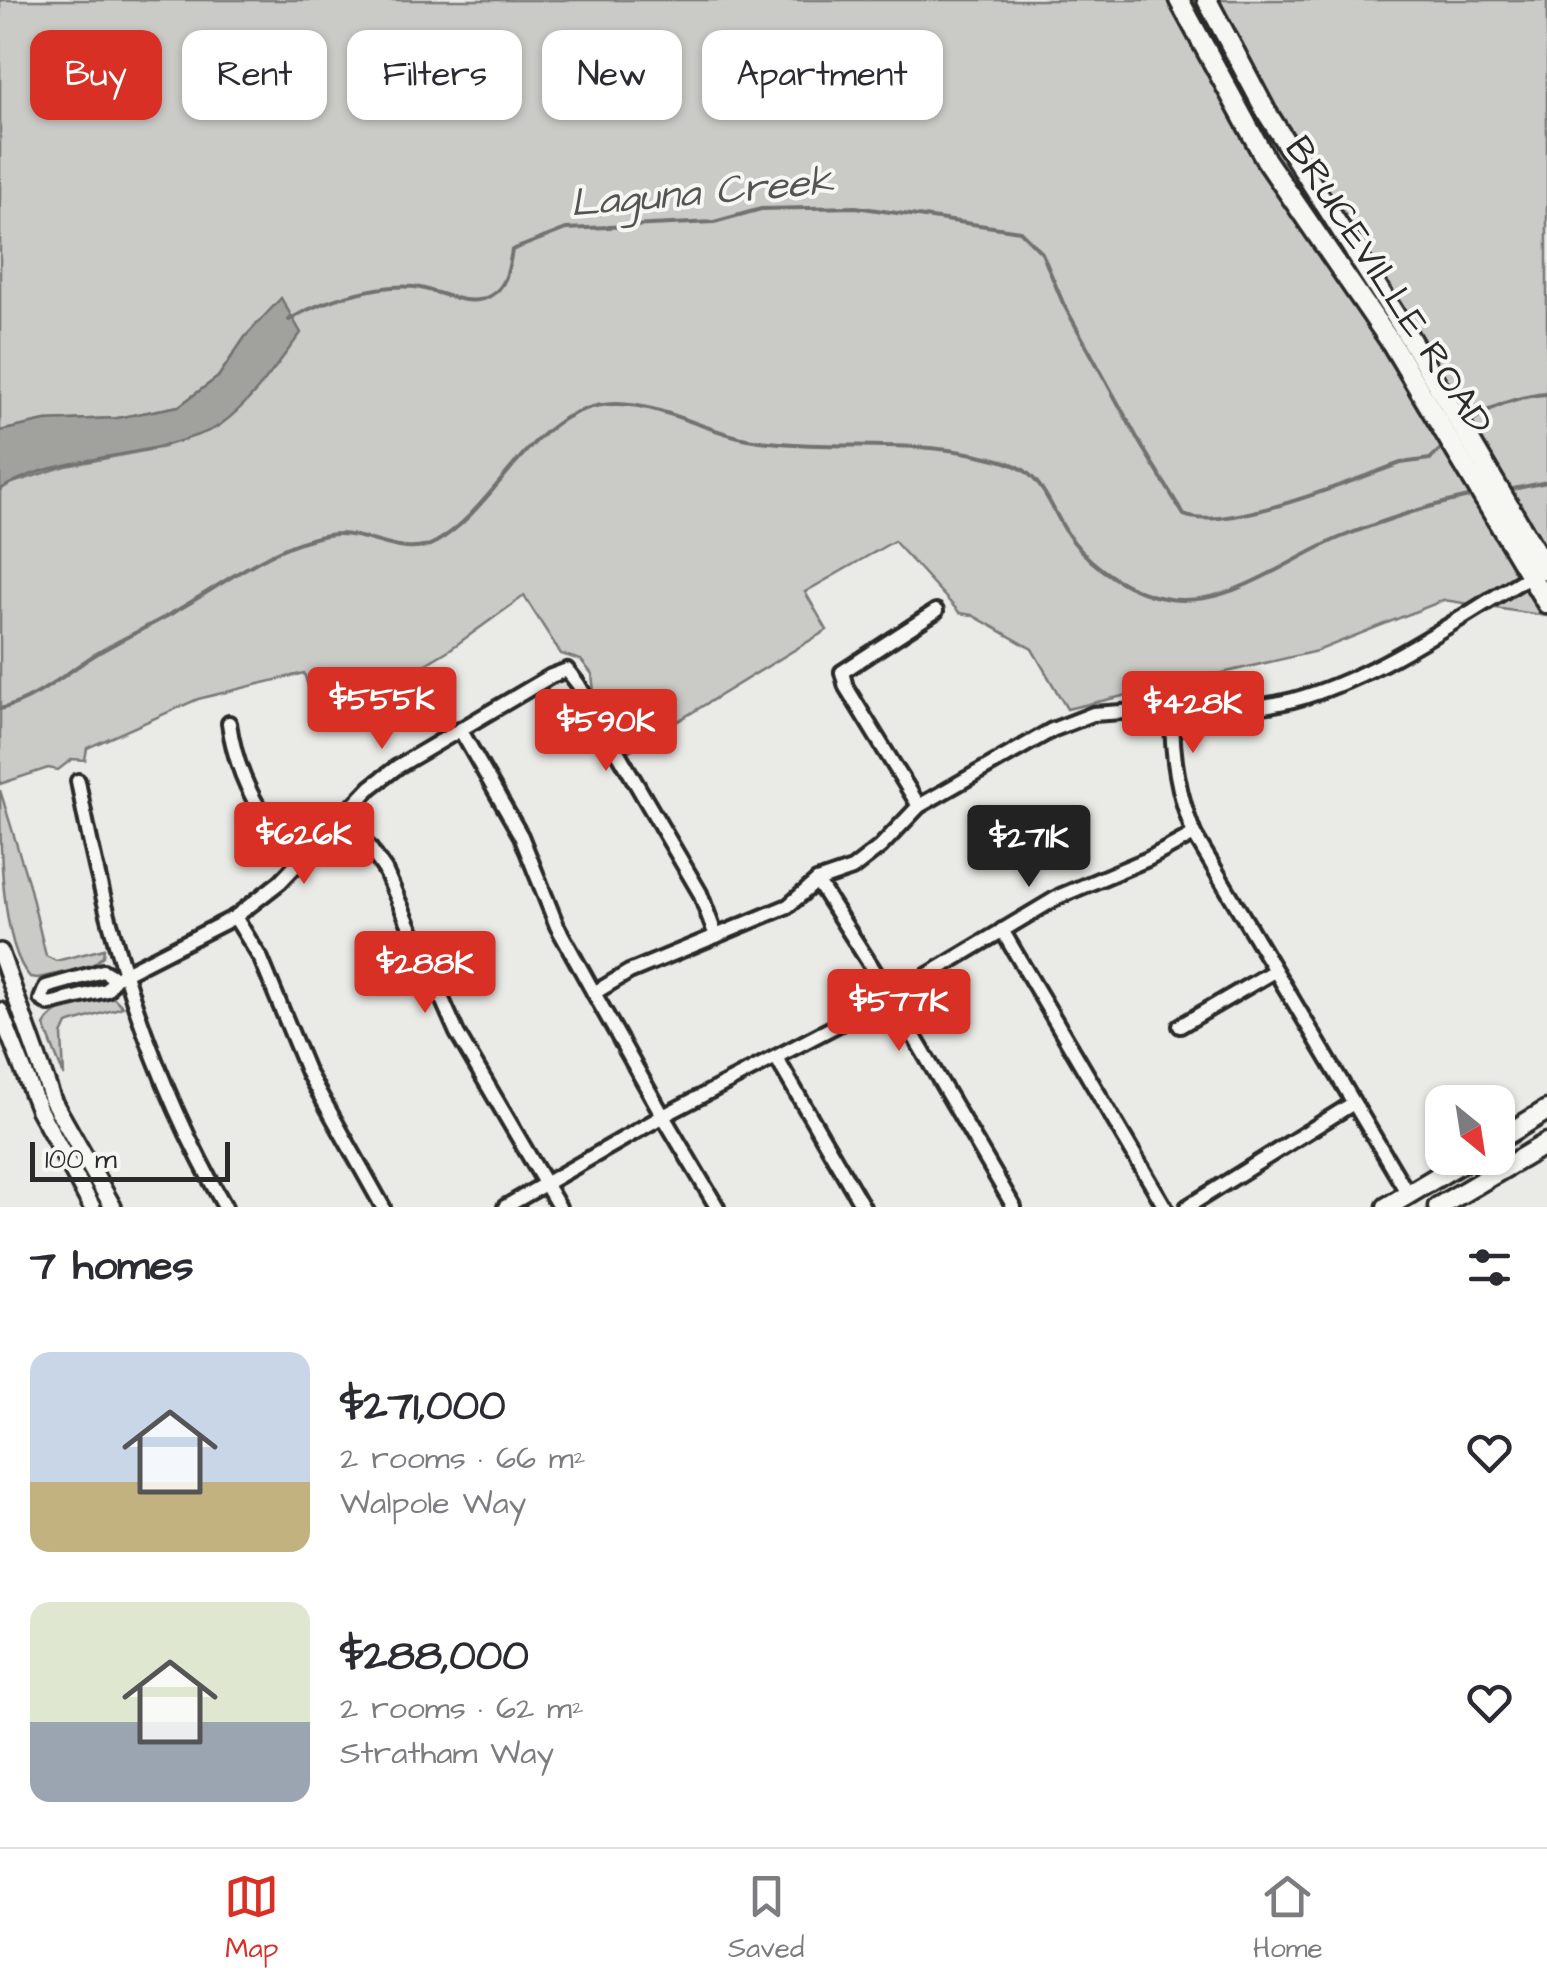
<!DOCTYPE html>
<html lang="en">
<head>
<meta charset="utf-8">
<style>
	:root { --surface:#fff; --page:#f7f7f7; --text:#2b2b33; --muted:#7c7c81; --line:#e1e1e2; --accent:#d93025 }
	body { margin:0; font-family:"Architects Daughter",sans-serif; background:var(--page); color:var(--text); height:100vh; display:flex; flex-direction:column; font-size:38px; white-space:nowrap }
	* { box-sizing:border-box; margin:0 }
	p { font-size:32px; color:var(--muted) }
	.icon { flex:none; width:55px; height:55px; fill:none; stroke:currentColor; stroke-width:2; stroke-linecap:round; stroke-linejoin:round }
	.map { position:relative; height:1207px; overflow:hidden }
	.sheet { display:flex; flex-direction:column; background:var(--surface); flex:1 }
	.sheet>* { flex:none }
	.top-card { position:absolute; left:30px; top:30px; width:1000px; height:90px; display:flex; gap:20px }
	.needle { width:65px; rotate:150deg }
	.fabs { position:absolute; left:1425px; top:1085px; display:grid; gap:20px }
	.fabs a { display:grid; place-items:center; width:90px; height:90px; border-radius:20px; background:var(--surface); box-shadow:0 2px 8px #0004; font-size:50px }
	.scale { position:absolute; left:30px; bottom:25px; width:200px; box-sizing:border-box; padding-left:10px; border:5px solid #2b2b2b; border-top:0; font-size:28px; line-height:35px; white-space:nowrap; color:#2b2b2b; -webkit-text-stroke:8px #f6f6f2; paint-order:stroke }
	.price { position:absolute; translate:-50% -85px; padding:0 22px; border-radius:10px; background:var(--accent); color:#fff; font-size:32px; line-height:65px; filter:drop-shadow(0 2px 5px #0008) }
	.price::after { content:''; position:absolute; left:50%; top:60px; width:30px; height:22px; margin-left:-15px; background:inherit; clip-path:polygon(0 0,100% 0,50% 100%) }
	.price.selected { background:#222; color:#fff }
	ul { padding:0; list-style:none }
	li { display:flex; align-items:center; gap:30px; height:250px; padding:0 30px }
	li span { display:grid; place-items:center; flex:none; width:280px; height:200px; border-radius:20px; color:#555 }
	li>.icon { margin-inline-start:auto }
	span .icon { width:120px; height:120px; fill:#fffc; stroke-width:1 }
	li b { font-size:42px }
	h2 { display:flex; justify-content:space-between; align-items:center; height:120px; padding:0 30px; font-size:42px }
	.chip { padding:0 35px; border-radius:20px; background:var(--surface); box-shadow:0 2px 8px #0004; font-size:35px; line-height:90px }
	.chip.selected { background:var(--accent); color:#fff }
	.dock { display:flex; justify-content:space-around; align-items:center; height:140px; border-top:2px solid var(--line); background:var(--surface); font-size:28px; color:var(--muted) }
	.dock a { display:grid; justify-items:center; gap:5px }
	.dock .selected { color:var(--accent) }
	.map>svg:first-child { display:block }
	.green { fill:#cacac7; stroke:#7a7a79; stroke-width:2.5 }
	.water { fill:#a1a19e; stroke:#727270; stroke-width:2.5 }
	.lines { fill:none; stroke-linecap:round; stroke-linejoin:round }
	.stream { stroke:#727270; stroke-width:4 }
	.minor-casing { stroke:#2b2b2b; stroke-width:20 }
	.tertiary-casing { stroke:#2b2b2b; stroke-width:22 }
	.secondary-casing { stroke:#2b2b2b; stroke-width:25 }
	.minor { stroke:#f6f6f2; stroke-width:12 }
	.tertiary { stroke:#f6f6f2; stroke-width:15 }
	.secondary { stroke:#f6f6f2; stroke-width:18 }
	.labels { text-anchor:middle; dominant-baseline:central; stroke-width:8; stroke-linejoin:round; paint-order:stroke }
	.street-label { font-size:38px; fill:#2b2b2b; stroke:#f6f6f2 }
	.water-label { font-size:40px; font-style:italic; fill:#545453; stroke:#f6f6f2 }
</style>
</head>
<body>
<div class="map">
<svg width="1547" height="1207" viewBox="0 0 1547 1207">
	<rect width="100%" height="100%" fill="#eaeae6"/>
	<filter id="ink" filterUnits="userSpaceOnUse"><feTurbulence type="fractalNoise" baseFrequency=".01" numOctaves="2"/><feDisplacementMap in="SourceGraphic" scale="20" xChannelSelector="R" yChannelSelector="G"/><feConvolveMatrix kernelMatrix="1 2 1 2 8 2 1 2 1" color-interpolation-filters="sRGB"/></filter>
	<g filter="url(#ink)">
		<g class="green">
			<path d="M0,0H1547V616L1444,600L1317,651L1067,709L1032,649L972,615L960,613L894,541L805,592L827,630L629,751L594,691L592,674L581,660L561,654L524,596L449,650L397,681L313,702L304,673L198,699L87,748L85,760L72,759L58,770L48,768L0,784V490L9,484L66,466L164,447L300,333L281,299L245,337L218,377L179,406L117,418L45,421L0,431Z"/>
			<path d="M0,790L29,885L46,956L56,961L104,949L103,956L92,966L38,978L30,977C0,945 0,836 0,790Z"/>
			<path d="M108,997L114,998L123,1007L67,1024L62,1035L64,1076L44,1025C56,1004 85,1003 108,997Z"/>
		</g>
		<path class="water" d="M281,298L301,333C276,366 253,401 220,425C212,431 201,434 192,437C137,458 45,458 0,490V431L45,421L117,418L179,406L218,377L245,337Z"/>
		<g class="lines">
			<g class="stream">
				<path d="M289,320C319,301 379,283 415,287C438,290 467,309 490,296C507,287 509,267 512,250L566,229L714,222L761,209L856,207L1020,231L1042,253L1063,303L1141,445L1184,515C1226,533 1355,479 1401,463L1430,459L1445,445"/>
				<path d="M1467,425C1488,406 1519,396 1547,394"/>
				<path d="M1508,490L1547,482"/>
				<path d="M0,709C36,700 63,675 93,656C122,638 153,625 181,608C217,587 251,562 290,546C303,541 323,534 338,534C370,533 405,560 436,542C500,506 532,404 616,404C663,404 708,433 753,440C828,451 903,439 978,455C993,458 1012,462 1025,471C1048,488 1055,518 1072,540C1094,569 1132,594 1169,599C1230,607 1285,561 1339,538C1382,521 1428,505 1474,496"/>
			</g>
			<defs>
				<g id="minor">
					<path d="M1172,713C1212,711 1254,710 1293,700C1378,677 1454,620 1530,576"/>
					<path d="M229,723C237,780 262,820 300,862"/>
					<path d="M461,731L521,836L557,926L594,993"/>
					<path d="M78,781C106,931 149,1074 225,1207"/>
					<path d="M919,806L846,687L842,672L936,611"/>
					<path d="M341,821L369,847L385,870L457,1033L559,1207"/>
					<path d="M817,881L891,997L1014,1207"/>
					<path d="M235,917L261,959L308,1073L383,1207"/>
					<path d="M1002,930L1165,1207"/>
					<path d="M103,971L115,978L107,990L49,1004L41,999L46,987Z"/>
					<path d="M115,978L235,917L280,882L371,787L397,767L551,676L567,670L578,684L700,893L716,936"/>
					<path d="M1180,1026L1274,971"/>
					<path d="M777,1059L863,1207"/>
					<path d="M505,1207L663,1116L594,993L629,972L788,906L817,881L852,869L880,847L919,806L1052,730L1093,714L1151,710L1172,713C1172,757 1178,793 1194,834L1408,1194"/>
					<path d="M717,1207L663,1116L891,997L1060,896L1148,859L1194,834"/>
					<path d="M1187,1207L1352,1104"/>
				</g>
				<g id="tertiary">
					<path d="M0,952L53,1101L113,1207"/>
					<path d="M0,1011L39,1110L92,1207"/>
				</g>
				<g id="secondary">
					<path d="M1179,0L1266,160L1392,344L1547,604"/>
					<path d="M1207,0L1267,113L1409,337L1547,571"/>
					<path d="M1498,1140L1547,1110"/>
					<path d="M1387,1207L1469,1158"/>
					<path d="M1438,1207L1547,1143"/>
				</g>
			</defs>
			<use href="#minor" class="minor-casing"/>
			<use href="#tertiary" class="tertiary-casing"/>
			<use href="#secondary" class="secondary-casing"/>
			<use href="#minor" class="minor"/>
			<use href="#tertiary" class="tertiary"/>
			<use href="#secondary" class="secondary"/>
		</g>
	</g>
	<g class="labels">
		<g class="street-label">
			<text transform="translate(1388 286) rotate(57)">BRUCEVILLE ROAD</text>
		</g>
		<g class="water-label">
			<text transform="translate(702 193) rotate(-5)">Laguna Creek</text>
		</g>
	</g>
</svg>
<div class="fabs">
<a><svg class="needle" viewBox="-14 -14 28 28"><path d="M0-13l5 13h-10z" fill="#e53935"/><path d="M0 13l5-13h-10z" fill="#7c7c81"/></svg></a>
</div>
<div class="scale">100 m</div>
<b class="price" style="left:382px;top:752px">$555K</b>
<b class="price" style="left:1193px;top:756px">$428K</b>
<b class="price" style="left:606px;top:774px">$590K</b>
<b class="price" style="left:304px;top:887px">$626K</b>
<b class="price selected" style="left:1029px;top:890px">$271K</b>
<b class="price" style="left:425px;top:1016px">$288K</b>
<b class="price" style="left:899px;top:1054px">$577K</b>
<div class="top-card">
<a class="chip selected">Buy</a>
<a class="chip">Rent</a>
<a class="chip">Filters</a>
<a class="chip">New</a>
<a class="chip">Apartment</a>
</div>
</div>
<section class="sheet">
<h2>7 homes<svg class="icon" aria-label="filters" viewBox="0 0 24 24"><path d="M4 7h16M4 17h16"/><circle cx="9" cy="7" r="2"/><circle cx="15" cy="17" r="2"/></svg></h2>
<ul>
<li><span style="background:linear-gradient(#c9d6e8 65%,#c2b280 0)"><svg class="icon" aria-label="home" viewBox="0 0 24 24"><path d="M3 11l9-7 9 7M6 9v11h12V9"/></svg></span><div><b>$271,000</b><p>2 rooms · 66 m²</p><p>Walpole Way</p></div><svg class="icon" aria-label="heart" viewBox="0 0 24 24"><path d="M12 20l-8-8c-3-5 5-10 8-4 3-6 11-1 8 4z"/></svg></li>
<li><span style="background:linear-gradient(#dfe7d0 60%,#9aa5b1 0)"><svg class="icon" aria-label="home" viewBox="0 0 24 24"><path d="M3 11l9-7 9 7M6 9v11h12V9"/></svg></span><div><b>$288,000</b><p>2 rooms · 62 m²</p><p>Stratham Way</p></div><svg class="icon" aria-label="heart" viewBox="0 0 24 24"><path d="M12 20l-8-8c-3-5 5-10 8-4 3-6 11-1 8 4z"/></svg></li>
</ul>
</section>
<nav class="dock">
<a class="selected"><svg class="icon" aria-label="map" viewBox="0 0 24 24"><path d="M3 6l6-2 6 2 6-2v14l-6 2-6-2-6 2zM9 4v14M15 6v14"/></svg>Map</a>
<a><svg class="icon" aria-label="saved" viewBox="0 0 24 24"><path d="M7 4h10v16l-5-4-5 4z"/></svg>Saved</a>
<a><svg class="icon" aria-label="home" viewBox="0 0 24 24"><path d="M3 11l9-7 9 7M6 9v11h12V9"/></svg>Home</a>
</nav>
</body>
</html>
